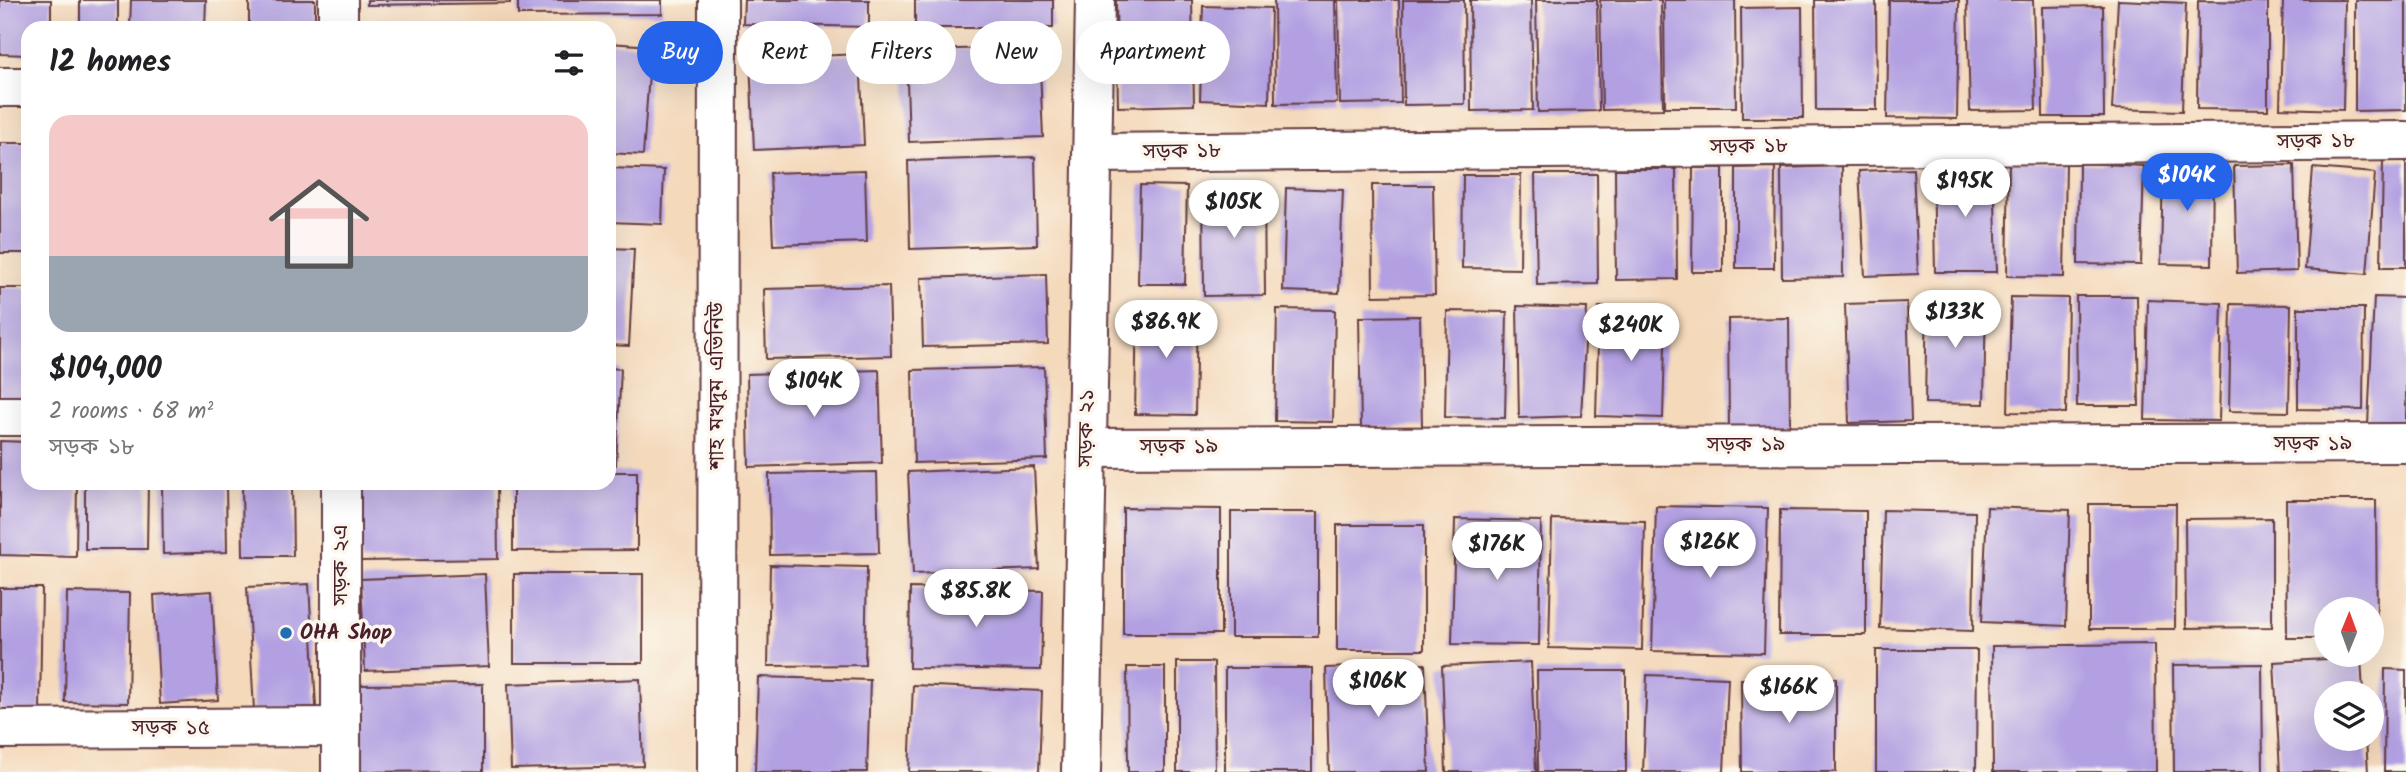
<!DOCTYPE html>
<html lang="en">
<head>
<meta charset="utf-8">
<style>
	:root { --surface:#fff; --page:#f6f6f6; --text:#202124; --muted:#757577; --accent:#2563eb }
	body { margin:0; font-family:Kalam,"Noto Sans Bengali",sans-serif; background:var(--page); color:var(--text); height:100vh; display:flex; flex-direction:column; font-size:26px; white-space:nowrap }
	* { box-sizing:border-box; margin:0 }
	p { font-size:23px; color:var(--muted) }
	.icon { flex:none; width:38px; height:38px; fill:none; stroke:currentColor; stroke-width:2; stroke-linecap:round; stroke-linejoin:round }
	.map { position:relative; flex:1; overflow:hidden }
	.details { position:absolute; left:21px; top:21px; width:595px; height:469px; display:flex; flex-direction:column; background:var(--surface); border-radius:21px; box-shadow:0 7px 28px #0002 }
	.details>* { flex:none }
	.top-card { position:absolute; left:637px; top:21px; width:665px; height:63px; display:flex; gap:14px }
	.needle { width:46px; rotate:1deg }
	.buttons { position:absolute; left:2314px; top:597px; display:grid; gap:14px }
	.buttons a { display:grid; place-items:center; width:70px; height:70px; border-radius:50%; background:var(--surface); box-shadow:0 7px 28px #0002; font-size:35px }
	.price { position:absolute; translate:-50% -60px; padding:0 16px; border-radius:24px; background:#fff; color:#222; font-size:23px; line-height:46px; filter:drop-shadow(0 2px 4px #0008) }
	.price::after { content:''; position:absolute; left:50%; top:42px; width:21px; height:16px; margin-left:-10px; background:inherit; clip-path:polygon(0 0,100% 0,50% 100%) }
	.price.active { background:var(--accent); color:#fff }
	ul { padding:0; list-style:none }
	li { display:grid; align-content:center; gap:14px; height:371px; padding:0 28px }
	li span { display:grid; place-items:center; height:217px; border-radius:21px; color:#555 }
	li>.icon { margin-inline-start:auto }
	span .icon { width:126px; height:126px; fill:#fffc; stroke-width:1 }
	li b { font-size:30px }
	h2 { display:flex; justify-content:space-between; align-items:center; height:84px; padding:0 28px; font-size:30px }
	.tag { padding:0 24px; border-radius:32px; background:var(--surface); box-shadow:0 7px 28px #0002; font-size:24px; line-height:63px }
	.tag.active { background:var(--accent); color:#fff }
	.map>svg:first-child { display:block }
	.building { fill:#b2a0e2 }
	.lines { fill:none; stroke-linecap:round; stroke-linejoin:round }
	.minor-casing { stroke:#643b41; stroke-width:42 }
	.tertiary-casing { stroke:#643b41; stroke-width:42 }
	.minor { stroke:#fff; stroke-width:38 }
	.tertiary { stroke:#fff; stroke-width:38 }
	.poi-dot { fill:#1f6fb2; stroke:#fbf7ec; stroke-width:2.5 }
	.labels { text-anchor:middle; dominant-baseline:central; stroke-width:7; stroke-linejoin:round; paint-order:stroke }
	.street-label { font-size:21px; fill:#4a1f2b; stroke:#fbf7ec }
	.poi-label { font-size:21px; font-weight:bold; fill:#4a1f2b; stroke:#fbf7ec; text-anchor:start }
</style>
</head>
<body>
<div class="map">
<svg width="2406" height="772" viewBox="0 0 2406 772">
	<rect width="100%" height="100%" fill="#fbf7ec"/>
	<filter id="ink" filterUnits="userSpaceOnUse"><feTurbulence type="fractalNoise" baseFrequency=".0143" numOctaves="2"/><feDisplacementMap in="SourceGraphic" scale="14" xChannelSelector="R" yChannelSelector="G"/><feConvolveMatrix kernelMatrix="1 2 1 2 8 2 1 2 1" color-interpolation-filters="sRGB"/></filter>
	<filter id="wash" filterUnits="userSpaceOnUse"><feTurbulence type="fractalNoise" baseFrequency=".00686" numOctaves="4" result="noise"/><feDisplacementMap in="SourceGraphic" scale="28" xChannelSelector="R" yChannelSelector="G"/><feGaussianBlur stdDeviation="1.57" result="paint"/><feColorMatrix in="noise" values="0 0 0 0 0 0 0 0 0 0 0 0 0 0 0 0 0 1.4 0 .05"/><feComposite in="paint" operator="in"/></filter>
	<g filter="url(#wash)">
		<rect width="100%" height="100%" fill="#f4d9bb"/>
		<g id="blocks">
			<g class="building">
				<path d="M0,0H51V28H28V55L0,54Z"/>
				<rect x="80" y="0" width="38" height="28"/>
				<path d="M131,0H206L205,28H130Z"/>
				<rect x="249" y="0" width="66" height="28"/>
				<path d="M367,0H510V3L367,5Z"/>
				<path d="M518,0H662V14L518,15Z"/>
				<path d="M744,0H869V27L743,24Z"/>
				<rect x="915" y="0" width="138" height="28"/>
				<path d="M1116,0H1192L1194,105L1118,107Z"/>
				<path d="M1274,0H1335L1337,103L1275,104Z"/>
				<path d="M1338,0H1399L1401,103L1340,104Z"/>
				<path d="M1403,0H1464L1465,104L1404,105Z"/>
				<path d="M1470,0H1531L1533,110L1471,111Z"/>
				<path d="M1536,0H1597L1599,111L1538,112Z"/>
				<path d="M1600,0H1661L1663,109L1602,110Z"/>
				<path d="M1664,0H1735L1736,107H1665Z"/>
				<path d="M1815,0H1876L1877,110H1816Z"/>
				<path d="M1889,0H1959L1957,119L1887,118Z"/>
				<path d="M1967,0H2033L2036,110L1970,111Z"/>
				<path d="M2118,0L2186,3L2182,111L2112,109Z"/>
				<path d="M2283,0H2345L2343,110L2280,108Z"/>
				<path d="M2355,0H2406V110L2355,111Z"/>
				<path d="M2198,1L2268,2V110L2197,109Z"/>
				<path d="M1203,6L1271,8L1269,103L1200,100Z"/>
				<path d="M2103,6L2104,117H2043L2042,7Z"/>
				<path d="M1802,7L1803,118H1742L1741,8Z"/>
				<path d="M609,43L651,46L643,155L609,153Z"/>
				<path d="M1039,46L1043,137L909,142L906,51Z"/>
				<path d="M860,54L864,145L754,150L750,59Z"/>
				<rect x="0" y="143" width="28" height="110"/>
				<path d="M1035,157L1037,245L910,249L908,161Z"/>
				<path d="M2163,161L2213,162L2212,265L2161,264Z"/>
				<path d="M2383,161H2406V267H2381Z"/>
				<path d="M2009,162L2066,163L2064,277L2007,276Z"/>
				<path d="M2079,163L2144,166L2141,265L2078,264Z"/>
				<path d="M1994,164L1997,272H1935L1933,166Z"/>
				<path d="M2294,165L2297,271L2237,273L2234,166Z"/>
				<path d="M1842,166L1843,277L1782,278L1781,168Z"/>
				<path d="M1775,167L1774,268H1736V168Z"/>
				<path d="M609,168L664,170L662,224L609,222Z"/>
				<path d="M1693,168H1723V272H1692Z"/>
				<path d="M2313,168L2375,173L2367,274L2305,269Z"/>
				<path d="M1615,169H1676L1677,279L1616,280Z"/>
				<path d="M1913,169L1918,274L1865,276L1859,171Z"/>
				<path d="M865,170L867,242L773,245L770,173Z"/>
				<path d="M1535,174H1597L1598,284L1537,285Z"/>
				<path d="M1463,175H1521L1520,269L1462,268Z"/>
				<path d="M1140,185L1187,186L1185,284H1138Z"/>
				<path d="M1203,185H1264L1265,295L1204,296Z"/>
				<path d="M1372,185H1433L1435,295L1373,296Z"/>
				<path d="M1286,188L1343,190L1339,293L1283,291Z"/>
				<path d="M609,248L634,249L629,346L609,345Z"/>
				<path d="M1046,274L1048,344L923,347L921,278Z"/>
				<path d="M889,286L891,356L766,359L764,289Z"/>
				<rect x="0" y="288" width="28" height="110"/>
				<path d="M2076,296H2137L2139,406H2077Z"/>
				<path d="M1927,297L1986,298L1984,404L1925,403Z"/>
				<path d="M2011,297L2068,298L2066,413L2008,412Z"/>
				<path d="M2374,297L2406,298V427L2368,425Z"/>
				<path d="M2148,300L2222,303L2219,421L2145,420Z"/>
				<path d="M1907,302L1911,421L1849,423L1845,304Z"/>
				<path d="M2231,304L2291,305L2289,412L2229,411Z"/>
				<path d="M1137,305L1197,306L1195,415L1135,414Z"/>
				<path d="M1517,306L1587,308L1581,416L1519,418Z"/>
				<path d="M1599,307L1666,309L1663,418L1596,416Z"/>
				<path d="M2298,308H2364L2363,410L2298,409Z"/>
				<path d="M1277,309L1335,310L1333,422L1275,421Z"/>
				<path d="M1447,311L1507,312L1505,418L1445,417Z"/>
				<path d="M1420,316L1422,427H1361L1359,317Z"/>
				<path d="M1789,318L1790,428L1729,429L1728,319Z"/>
				<path d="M1044,367L1047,459L914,463L912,370Z"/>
				<path d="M609,368L621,369L616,465H609Z"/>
				<path d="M879,370L882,463L749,467L747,374Z"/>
				<path d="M0,441L28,442V483H77L76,557L0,555Z"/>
				<path d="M1034,467L1039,569L913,574L908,472Z"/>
				<path d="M609,472H637V550L513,551V483H609Z"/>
				<path d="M877,472L879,553L770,555L769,474Z"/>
				<path d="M85,483H148L147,549H85Z"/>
				<path d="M162,483H226L227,552L163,554Z"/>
				<path d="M242,483H292L293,556H243Z"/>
				<path d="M360,483H497L498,559L361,561Z"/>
				<path d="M2286,500H2376L2377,638H2371V609H2326V638H2287Z"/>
				<path d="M2089,504H2176L2175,629H2089Z"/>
				<path d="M1656,506L1768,508L1764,653L1652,651Z"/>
				<path d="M1987,507L2070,510L2066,626L1982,622Z"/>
				<path d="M1123,508L1221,509V634H1123Z"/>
				<path d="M1780,510L1866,511V635H1779Z"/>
				<path d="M1883,510L1975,512L1973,631L1880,628Z"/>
				<rect x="1231" y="512" width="87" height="125"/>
				<path d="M2272,518V627L2186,628L2185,519Z"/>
				<path d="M1455,519L1541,521L1539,645L1452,644Z"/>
				<path d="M1552,519L1645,521L1642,650L1549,648Z"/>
				<rect x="1337" y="525" width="87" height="125"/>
				<path d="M770,565L867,567L865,665L768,666Z"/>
				<path d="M485,574L489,666L365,671L361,579Z"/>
				<rect x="514" y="574" width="129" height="89"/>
				<path d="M309,584L316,707L254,710L247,587Z"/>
				<path d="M0,588H42L40,711L0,710Z"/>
				<path d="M910,588L1043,591L1041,670L909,668Z"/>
				<path d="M212,591L218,700L160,704L154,595Z"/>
				<path d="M67,592L130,593L128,703L65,702Z"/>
				<path d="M2155,644L2156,772H1993L1992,646Z"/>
				<path d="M1876,650H1977L1976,772H1876Z"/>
				<path d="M2361,657L2363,693H2326V738H2366L2368,772H2280L2274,662Z"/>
				<path d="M1177,662H1214L1215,772H1177Z"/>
				<path d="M1531,662L1536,772H1446L1442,666Z"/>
				<path d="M1425,664L1429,772H1329L1326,668Z"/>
				<path d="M2262,664L2263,772H2174L2173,665Z"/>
				<path d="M1127,667H1165V772H1128Z"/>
				<rect x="1225" y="668" width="87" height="104"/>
				<path d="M2385,669L2406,670V772H2384Z"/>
				<path d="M1537,671H1626V772H1538Z"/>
				<path d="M1647,675L1728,678L1724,772H1643Z"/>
				<path d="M758,677L870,680L867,772H755Z"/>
				<path d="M1836,678V772H1742L1741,679Z"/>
				<path d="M640,679L643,766L511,769L508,684Z"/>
				<path d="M483,684V771L358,772L357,685Z"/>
				<path d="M913,685L1042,691L1039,772H909Z"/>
			</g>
		</g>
	</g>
	<g filter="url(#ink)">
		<use href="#blocks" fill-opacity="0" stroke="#643b41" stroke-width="2"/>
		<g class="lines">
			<defs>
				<g id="minor">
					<path d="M338,28V0"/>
					<path d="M0,87H28"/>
					<path d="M1092,153L2406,141"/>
					<path d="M0,416H28"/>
					<path d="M1087,448L2406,443"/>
					<path d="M341,483V772"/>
					<path d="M0,729L341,727"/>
					<path d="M1081,772L1095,0"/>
				</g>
				<path id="tertiary" d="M717,772L718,0"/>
			</defs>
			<use href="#minor" class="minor-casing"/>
			<use href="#tertiary" class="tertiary-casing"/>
			<use href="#minor" class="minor"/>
			<use href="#tertiary" class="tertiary"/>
		</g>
	</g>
	<circle class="poi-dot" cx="286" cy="633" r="7"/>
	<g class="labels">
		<g class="street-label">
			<text transform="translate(2316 142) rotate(-1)">সড়ক ১৮</text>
			<text transform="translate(1749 147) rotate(-1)">সড়ক ১৮</text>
			<text transform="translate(1182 152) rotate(-1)">সড়ক ১৮</text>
			<text transform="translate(717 386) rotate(-90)">শাহ মখদুম এভিনিউ</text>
			<text transform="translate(1087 428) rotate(-89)">সড়ক ২১</text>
			<text x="2313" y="444">সড়ক ১৯</text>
			<text x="1746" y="445">সড়ক ১৯</text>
			<text x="1179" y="447">সড়ক ১৯</text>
			<text transform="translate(341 565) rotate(-90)">সড়ক ২এ</text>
			<text x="171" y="728">সড়ক ১৫</text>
		</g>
		<g class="poi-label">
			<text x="300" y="633">OHA Shop</text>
		</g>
	</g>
</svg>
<div class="buttons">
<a><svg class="needle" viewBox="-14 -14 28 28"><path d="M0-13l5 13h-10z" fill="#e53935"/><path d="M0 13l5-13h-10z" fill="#757577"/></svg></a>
<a><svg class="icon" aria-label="layers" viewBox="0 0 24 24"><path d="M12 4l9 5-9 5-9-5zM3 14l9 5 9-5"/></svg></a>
</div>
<b class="price active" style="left:2187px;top:213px">$104K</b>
<b class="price" style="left:1965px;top:219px">$195K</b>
<b class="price" style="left:1234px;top:240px">$105K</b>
<b class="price" style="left:1955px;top:350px">$133K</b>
<b class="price" style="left:1166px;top:360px">$86.9K</b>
<b class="price" style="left:1631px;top:363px">$240K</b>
<b class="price" style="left:814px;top:419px">$104K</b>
<b class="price" style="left:1710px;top:580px">$126K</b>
<b class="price" style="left:1497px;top:582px">$176K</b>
<b class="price" style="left:976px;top:629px">$85.8K</b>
<b class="price" style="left:1378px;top:719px">$106K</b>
<b class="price" style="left:1789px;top:725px">$166K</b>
<div class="top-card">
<a class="tag active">Buy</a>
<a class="tag">Rent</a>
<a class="tag">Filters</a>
<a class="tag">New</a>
<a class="tag">Apartment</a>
</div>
<section class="details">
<h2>12 homes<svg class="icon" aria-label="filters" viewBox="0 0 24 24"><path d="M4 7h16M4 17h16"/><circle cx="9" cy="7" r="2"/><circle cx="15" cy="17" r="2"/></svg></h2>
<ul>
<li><span style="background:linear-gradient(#f6c9c9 65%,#9aa5b1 0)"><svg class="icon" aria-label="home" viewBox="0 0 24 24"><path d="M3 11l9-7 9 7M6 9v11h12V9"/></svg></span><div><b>$104,000</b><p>2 rooms · 68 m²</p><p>সড়ক ১৮</p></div></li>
</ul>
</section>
</div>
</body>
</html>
